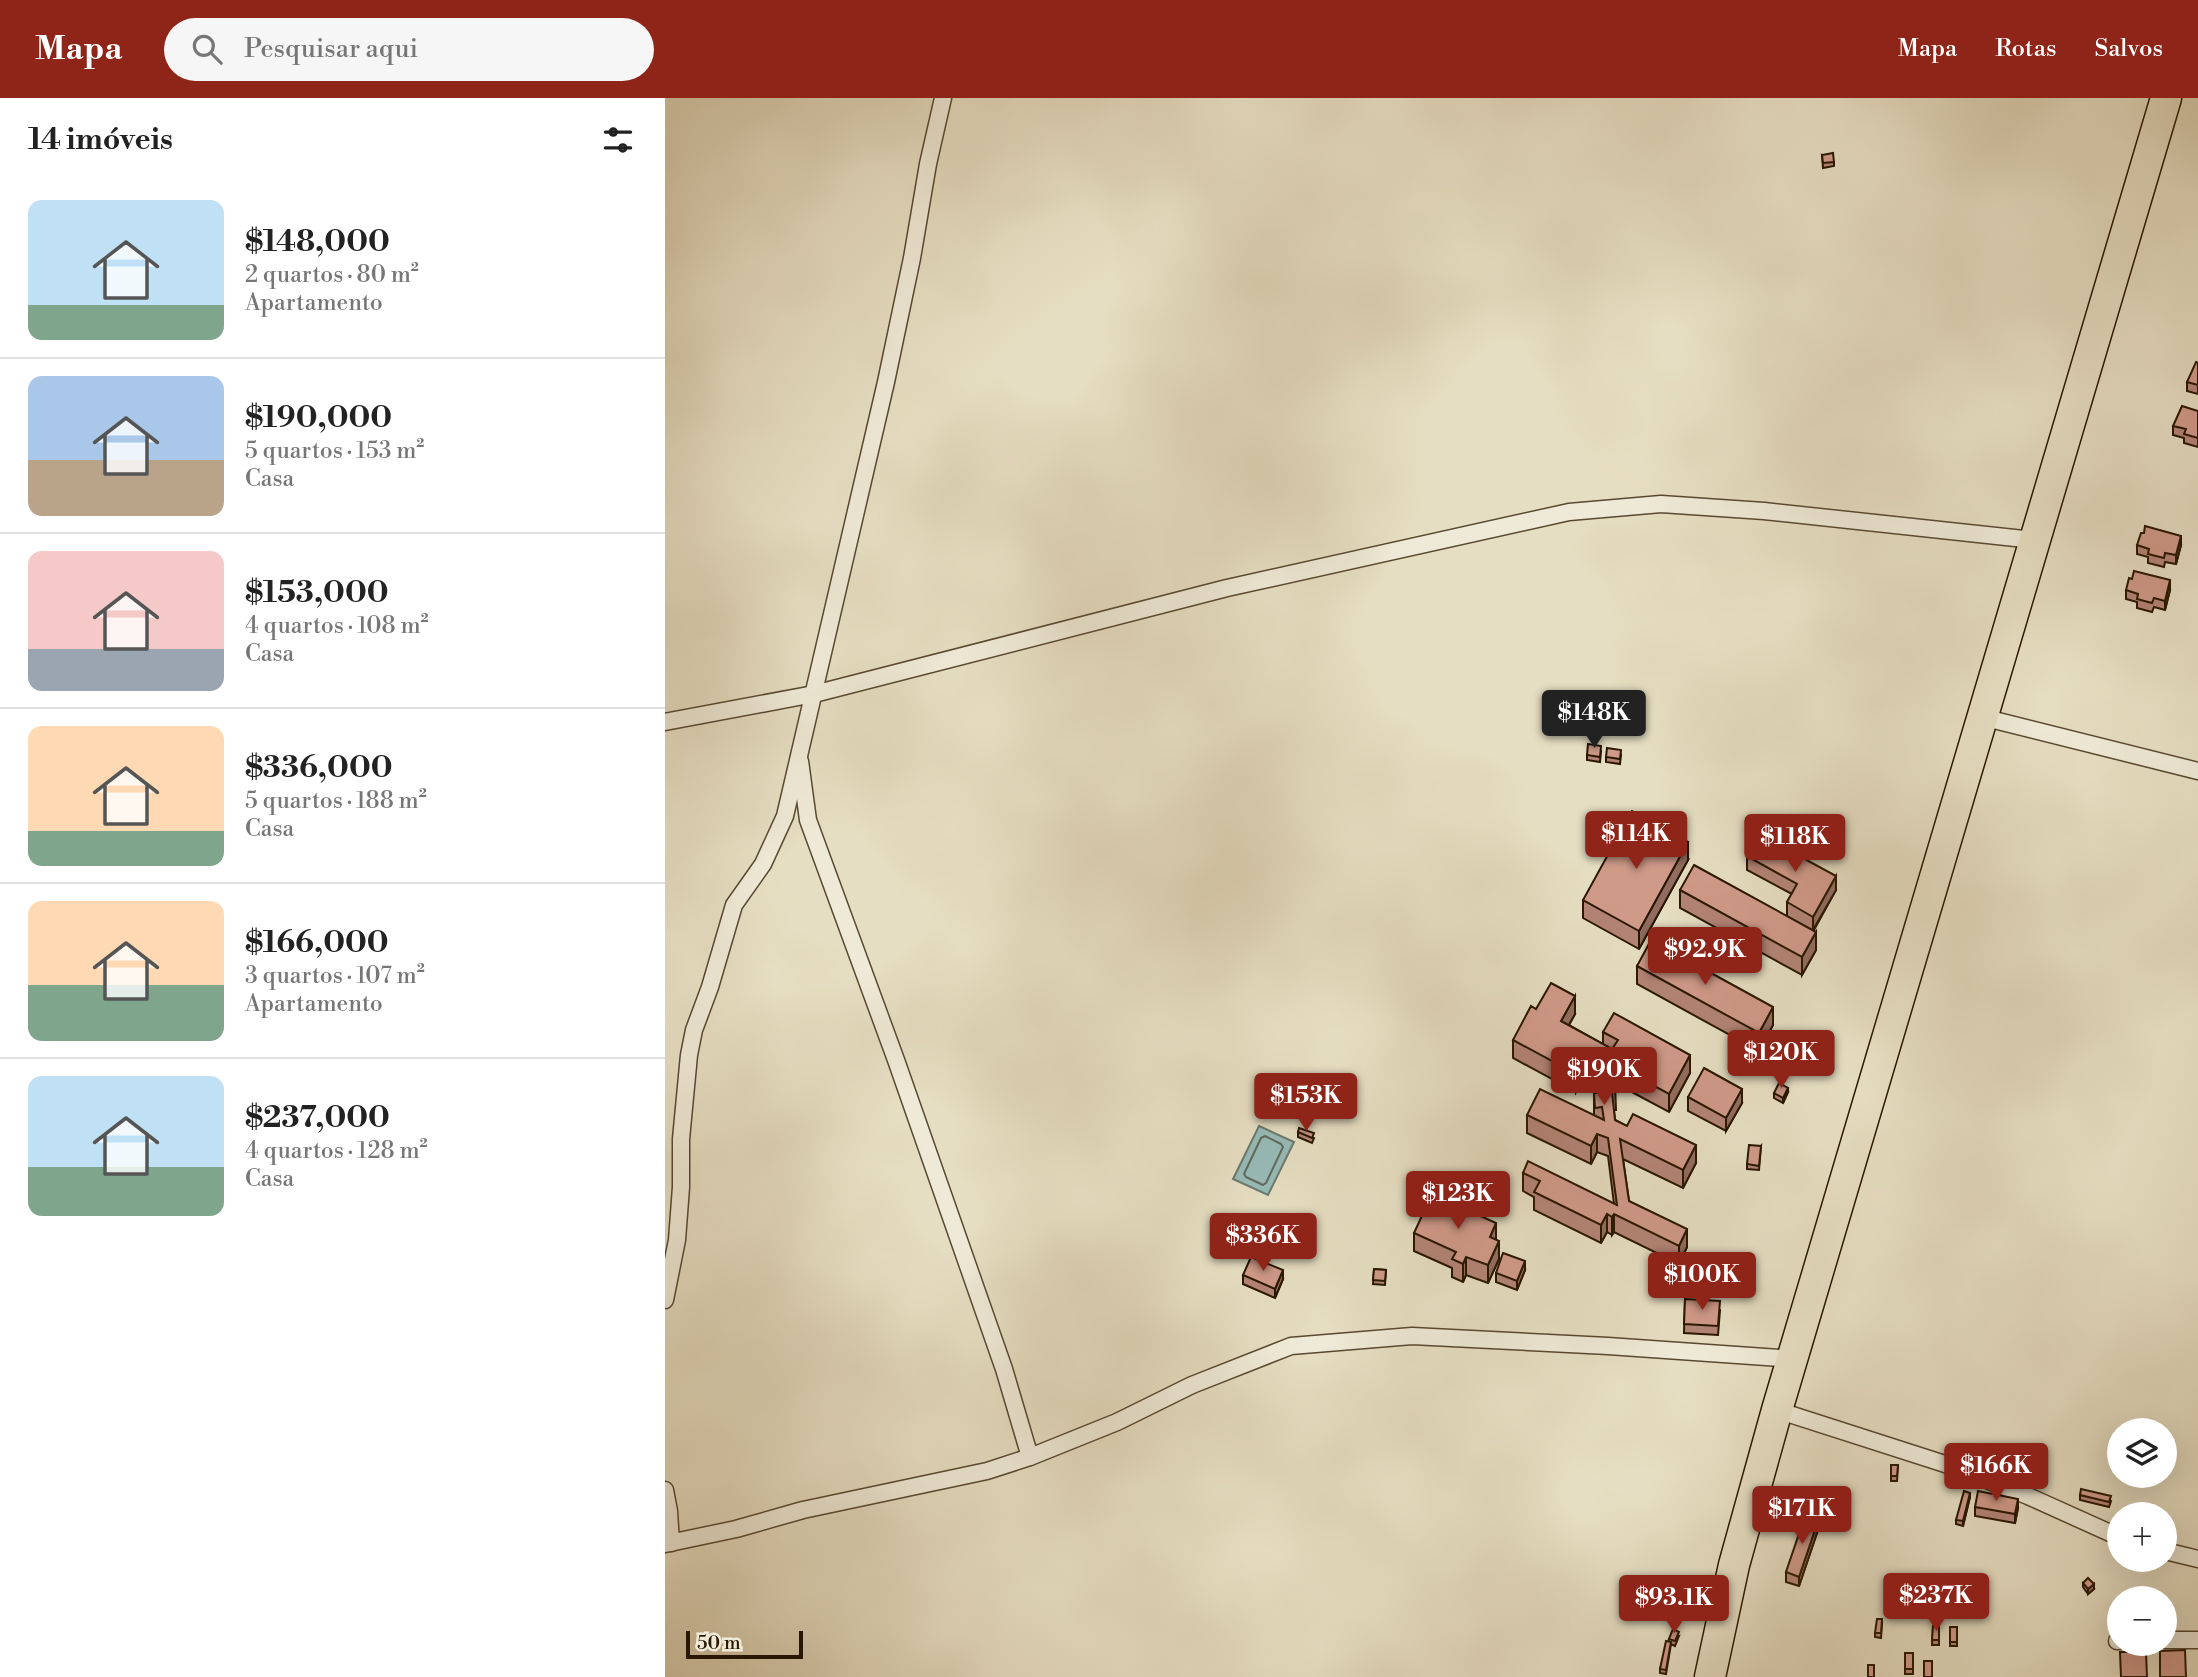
<!DOCTYPE html>
<html lang="pt">
<head>
<meta charset="utf-8">
<style>
	:root { --surface:#fff; --page:#f6f6f6; --text:#222; --muted:#767676; --line:#e0e0e0; --accent:#8f2418 }
	body { margin:0; font-family:"Libre Bodoni",serif; background:var(--page); color:var(--text); height:100vh; display:flex; flex-direction:column; font-size:26px; white-space:nowrap }
	* { box-sizing:border-box; margin:0 }
	p { font-size:23px; color:var(--muted) }
	.icon { flex:none; width:38px; height:38px; fill:none; stroke:currentColor; stroke-width:2; stroke-linecap:round; stroke-linejoin:round }
	.map { position:relative; flex:1; overflow:hidden }
	.side { display:flex; flex-direction:column; background:var(--surface); width:665px }
	.side>* { flex:none }
	.controls { position:absolute; left:1442px; top:1320px; display:grid; gap:14px }
	.controls a { display:grid; place-items:center; width:70px; height:70px; border-radius:50%; background:var(--surface); box-shadow:0 7px 28px #0002; font-size:35px }
	.scale { position:absolute; left:21px; bottom:18px; width:117px; box-sizing:border-box; padding-left:7px; border:4px solid #291701; border-top:0; font-size:19px; line-height:24px; white-space:nowrap; color:#291701; -webkit-text-stroke:5px #efead7; paint-order:stroke }
	.price { position:absolute; translate:-50% -60px; padding:0 16px; border-radius:7px; background:var(--accent); color:#fff; font-size:23px; line-height:46px; filter:drop-shadow(0 2px 4px #0008) }
	.price::after { content:''; position:absolute; left:50%; top:42px; width:21px; height:16px; margin-left:-10px; background:inherit; clip-path:polygon(0 0,100% 0,50% 100%) }
	.price.on { background:#222; color:#fff }
	ul { padding:0; list-style:none }
	li { display:flex; align-items:center; gap:21px; height:175px; padding:0 28px }
	li+li { border-top:2px solid var(--line) }
	li span { display:grid; place-items:center; flex:none; width:196px; height:140px; border-radius:14px; color:#555 }
	li>.icon { margin-inline-start:auto }
	span .icon { width:84px; height:84px; fill:#fffc; stroke-width:1 }
	li b { font-size:30px }
	h2 { display:flex; justify-content:space-between; align-items:center; height:84px; padding:0 28px; font-size:30px }
	header { display:flex; align-items:center; gap:42px; box-sizing:border-box; height:98px; padding:0 35px; background:var(--accent); color:#fff }
	header strong { font-size:33px }
	nav { display:flex; gap:38px; margin-inline-start:auto; font-size:24px }
	.search { width:490px; height:63px; background:var(--page); display:flex; align-items:center; gap:18px; box-sizing:border-box; padding:0 24px; border-radius:38px; color:var(--muted); font-size:26px }
	main { display:flex; flex:1; min-height:0 }
	.map>svg:first-child { display:block }
	.water { fill:#97bbb8; stroke:#6b796f; stroke-width:2 }
	.lines { fill:none; stroke-linecap:round; stroke-linejoin:round }
	.shore { stroke:#60695c; stroke-width:2 }
	.street-casing { stroke:#584931; stroke-width:19 }
	.highway-casing { stroke:#291701; stroke-width:33 }
	.street { stroke:#efead7; stroke-width:16 }
	.highway { stroke:#e6dec2; stroke-width:30 }
	.wall { fill:#b38476; stroke:#291701; stroke-width:2 }
	.shaded-wall { fill:#926c60; stroke:#291701; stroke-width:2 }
	.building { fill:#d09a89; stroke:#291701; stroke-width:2 }
</style>
</head>
<body>
<header>
<strong>Mapa</strong>
<div class="search"><svg class="icon" aria-label="search" viewBox="0 0 24 24"><circle cx="10" cy="10" r="6"/><path d="M15 15l6 6"/></svg>Pesquisar aqui</div>
<nav><a>Mapa</a><a>Rotas</a><a>Salvos</a></nav>
</header>
<main>
<section class="side">
<h2>14 imóveis<svg class="icon" aria-label="filters" viewBox="0 0 24 24"><path d="M4 7h16M4 17h16"/><circle cx="9" cy="7" r="2"/><circle cx="15" cy="17" r="2"/></svg></h2>
<ul>
<li><span style="background:linear-gradient(#bfe0f5 75%,#7fa58c 0)"><svg class="icon" aria-label="home" viewBox="0 0 24 24"><path d="M3 11l9-7 9 7M6 9v11h12V9"/></svg></span><div><b>$148,000</b><p>2 quartos · 80 m²</p><p>Apartamento</p></div></li>
<li><span style="background:linear-gradient(#a9c7e8 60%,#b9a48a 0)"><svg class="icon" aria-label="home" viewBox="0 0 24 24"><path d="M3 11l9-7 9 7M6 9v11h12V9"/></svg></span><div><b>$190,000</b><p>5 quartos · 153 m²</p><p>Casa</p></div></li>
<li><span style="background:linear-gradient(#f6c9c9 70%,#9aa5b1 0)"><svg class="icon" aria-label="home" viewBox="0 0 24 24"><path d="M3 11l9-7 9 7M6 9v11h12V9"/></svg></span><div><b>$153,000</b><p>4 quartos · 108 m²</p><p>Casa</p></div></li>
<li><span style="background:linear-gradient(#ffd9b3 75%,#7fa58c 0)"><svg class="icon" aria-label="home" viewBox="0 0 24 24"><path d="M3 11l9-7 9 7M6 9v11h12V9"/></svg></span><div><b>$336,000</b><p>5 quartos · 188 m²</p><p>Casa</p></div></li>
<li><span style="background:linear-gradient(#ffd9b3 60%,#7fa58c 0)"><svg class="icon" aria-label="home" viewBox="0 0 24 24"><path d="M3 11l9-7 9 7M6 9v11h12V9"/></svg></span><div><b>$166,000</b><p>3 quartos · 107 m²</p><p>Apartamento</p></div></li>
<li><span style="background:linear-gradient(#bfe0f5 65%,#7fa58c 0)"><svg class="icon" aria-label="home" viewBox="0 0 24 24"><path d="M3 11l9-7 9 7M6 9v11h12V9"/></svg></span><div><b>$237,000</b><p>4 quartos · 128 m²</p><p>Casa</p></div></li>
</ul>
</section>
<div class="map">
<svg width="1533" height="1579" viewBox="0 0 1533 1579">
	<rect width="100%" height="100%" fill="#e6dec2"/>
	<filter id="stains"><feTurbulence type="fractalNoise" baseFrequency=".00286" numOctaves="4"/><feColorMatrix values="0 0 0 0 .2 0 0 0 0 .09 0 0 0 0 .02 0 0 0 .5 -.17"/></filter>
	<radialGradient id="worn" r=".72"><stop offset=".6" stop-color="#630" stop-opacity="0"/><stop offset="1" stop-color="#630" stop-opacity=".3"/></radialGradient>
	<path class="water" d="M594,1028L629,1044L603,1097L568,1081Z"/>
	<g class="lines">
		<path class="shore" d="M600,1038L616,1046L618,1049L601,1085L598,1087L581,1079L579,1076L596,1040Z"/>
		<defs>
			<g id="street">
				<path d="M1317,619L1533,673"/>
				<path d="M0,624L149,596L562,490L904,414L996,406L1099,413L1369,442"/>
				<path d="M135,663L143,722L231,962L339,1271L365,1359"/>
				<path d="M0,1202L12,1142L16,1089V1041L24,957L29,932L45,889L69,807L98,766L120,718L221,284L247,160L263,66L278,0"/>
				<path d="M1112,1312L1280,1366L1363,1398L1454,1439"/>
				<path d="M0,1392L4,1413L6,1445"/>
				<path d="M0,1446L71,1431L138,1412L322,1373L365,1359L452,1324L527,1287L626,1248L747,1238L943,1248L1129,1261"/>
				<path d="M1500,1453L1533,1461"/>
				<path d="M1500,1542H1533"/>
				<path d="M1452,1543H1454"/>
			</g>
			<path id="highway" d="M1045,1579L1069,1467L1112,1312L1501,0"/>
		</defs>
		<use href="#street" class="street-casing"/>
		<use href="#highway" class="highway-casing"/>
		<use href="#street" class="street"/>
		<use href="#highway" class="highway"/>
	</g>
	<g class="wall">
		<path d="M1157,57L1169,64V68L1158,70Z"/>
		<path d="M1533,265V296L1522,293V284Z"/>
		<path d="M1533,313V349L1519,345V340L1508,337V328Z"/>
		<path d="M1472,447H1516L1511,466L1500,464L1499,469L1483,465V459L1472,456Z"/>
		<path d="M1461,492H1505L1500,512L1489,509L1487,514L1472,510V504L1461,501Z"/>
		<path d="M936,653L935,664L922,662V657Z"/>
		<path d="M956,657L955,666L941,664V659Z"/>
		<path d="M1082,758L1171,792L1149,832L1151,852L1137,877L1015,810V792L1122,818V804L1127,796L1082,772Z"/>
		<path d="M1023,762L974,851L918,820V802Z"/>
		<path d="M972,868L1108,927L1094,953L972,886Z"/>
		<path d="M871,911L910,916L904,927L938,946V934L1025,975L1004,1014L950,985L951,1012H949L950,1022L1031,1065L1018,1090L958,1061L964,1103L1022,1149L1014,1166L949,1134L947,1137L942,1134L936,1145L869,1112V1099L858,1093V1075L949,1106L943,1058L932,1054L926,1066L862,1035V1017H929V995H934V984L921,977L911,994L848,960V942Z"/>
		<path d="M1123,994L1118,1005L1109,1000V995Z"/>
		<path d="M1023,999L1077,1005L1061,1033L1023,1013Z"/>
		<path d="M633,1034L649,1040L647,1045L633,1039Z"/>
		<path d="M1096,1048L1094,1072L1082,1071V1066Z"/>
		<path d="M749,1135L831,1141L834,1161L823,1185L801,1177L798,1184L787,1179V1170L749,1153Z"/>
		<path d="M709,1171L721,1172L720,1187L708,1186Z"/>
		<path d="M860,1172L852,1192L831,1184V1175Z"/>
		<path d="M578,1177L618,1181L610,1200L578,1186Z"/>
		<path d="M1020,1201L1055,1212L1053,1237L1019,1235Z"/>
		<path d="M1226,1367H1233L1232,1383H1226Z"/>
		<path d="M1415,1397L1446,1403L1444,1409L1415,1402Z"/>
		<path d="M1305,1399L1298,1428L1291,1426V1422Z"/>
		<path d="M1310,1409L1353,1410L1350,1425L1310,1418Z"/>
		<path d="M1153,1432L1134,1488L1121,1484V1474Z"/>
		<path d="M1418,1485L1429,1491L1423,1496L1418,1489Z"/>
		<path d="M1217,1526L1216,1540L1210,1539V1535Z"/>
		<path d="M1268,1528H1274V1547H1267Z"/>
		<rect x="1285" y="1529" width="7" height="19"/>
		<path d="M1014,1538L1010,1548L1006,1546L1001,1576L995,1575V1571L1004,1541Z"/>
		<rect x="1240" y="1555" width="8" height="21"/>
	</g>
	<g class="shaded-wall">
		<path d="M1516,438V447L1511,466V457Z"/>
		<path d="M1505,482V492L1500,512V503Z"/>
		<path d="M1023,744V762L974,851V833Z"/>
		<path d="M1171,778V792L1148,832V819Z"/>
		<path d="M1151,834V852L1137,877V859Z"/>
		<path d="M910,898V916L896,941V923Z"/>
		<path d="M1108,909V927L1094,953V935Z"/>
		<path d="M1025,957V975L1004,1014V996Z"/>
		<path d="M921,959V977L911,994V976Z"/>
		<path d="M1123,990V994L1118,1005V1000Z"/>
		<path d="M1077,991V1005L1061,1033V1020Z"/>
		<path d="M932,1036V1054L926,1066V1048Z"/>
		<path d="M1031,1047V1065L1018,1090V1072Z"/>
		<path d="M942,1116V1134L936,1145V1127Z"/>
		<path d="M949,1116V1134L947,1137V1119Z"/>
		<path d="M831,1125V1143L825,1139Z"/>
		<path d="M1022,1131V1149L1014,1166V1148Z"/>
		<path d="M834,1143V1161L823,1185V1167Z"/>
		<path d="M801,1159V1177L798,1184V1166Z"/>
		<path d="M860,1163V1172L852,1192V1183Z"/>
		<path d="M618,1172V1181L610,1200V1191Z"/>
		<path d="M1305,1395V1399L1298,1428V1423Z"/>
		<path d="M1353,1401V1410L1350,1425V1416Z"/>
		<path d="M1153,1423V1432L1134,1488V1479Z"/>
		<path d="M1429,1486V1491L1423,1496V1491Z"/>
	</g>
	<g class="building">
		<path d="M1168,55L1169,64L1158,65L1157,57Z"/>
		<path d="M1531,264L1533,265V287L1522,284Z"/>
		<path d="M1517,308L1533,313V340L1519,336L1521,331L1508,328Z"/>
		<path d="M1480,428L1516,438L1511,457L1500,455L1499,460L1483,456L1484,451L1472,447L1476,435H1479Z"/>
		<path d="M1469,473L1505,482L1500,503L1489,500L1487,505L1472,501L1473,496L1461,492L1464,480L1467,481Z"/>
		<path d="M923,646L936,648L935,659L922,657Z"/>
		<path d="M942,650L956,652L955,661L941,659Z"/>
		<path d="M967,713L1023,744L974,833L918,802Z"/>
		<path d="M1094,736L1171,778L1148,819L1122,804L1132,786L1082,758Z"/>
		<path d="M1029,767L1151,834L1137,859L1015,792Z"/>
		<path d="M986,842L1108,909L1094,935L972,868Z"/>
		<path d="M886,885L910,898L896,923L947,951L953,942L938,934L949,915L1025,957L1004,996L941,962L942,982H950L951,994H947L950,1022L962,1028L968,1016L1031,1047L1018,1072L955,1041L964,1103L1022,1131L1014,1148L949,1116L947,1119L942,1116L936,1127L869,1094L875,1083L858,1075L863,1063L952,1107L943,1040L932,1036L926,1048L862,1017L875,991L939,1022L937,1009L930,1010L929,995H934V966L921,959L911,976L848,942L866,908L871,911Z"/>
		<path d="M1039,970L1077,991L1061,1020L1023,999Z"/>
		<path d="M1114,985L1123,990L1118,1000L1109,995Z"/>
		<path d="M634,1030L649,1035L647,1040L633,1034Z"/>
		<path d="M1084,1047L1096,1048L1094,1068L1082,1066Z"/>
		<path d="M767,1096L831,1125L825,1139L834,1143L823,1167L801,1159L798,1166L787,1161L791,1154L749,1135Z"/>
		<path d="M838,1155L860,1163L852,1183L831,1175Z"/>
		<path d="M586,1159L618,1172L610,1191L578,1177Z"/>
		<path d="M709,1171L721,1172L720,1183L708,1182Z"/>
		<path d="M1020,1201L1055,1203L1053,1228L1019,1226Z"/>
		<path d="M1226,1367H1233L1232,1378H1226Z"/>
		<path d="M1416,1391L1446,1398L1444,1404L1415,1397Z"/>
		<path d="M1299,1393L1305,1395L1298,1423L1291,1422Z"/>
		<path d="M1313,1393L1353,1401L1350,1416L1310,1409Z"/>
		<path d="M1140,1418L1153,1423L1134,1479L1121,1474Z"/>
		<path d="M1423,1480L1429,1486L1423,1491L1418,1485Z"/>
		<path d="M1212,1521H1217L1216,1535H1210Z"/>
		<path d="M1268,1528H1274V1542H1267Z"/>
		<rect x="1285" y="1529" width="7" height="15"/>
		<path d="M1008,1531L1014,1534L1010,1543L1004,1541Z"/>
		<path d="M1001,1543L1006,1544L1001,1572L995,1571Z"/>
		<path d="M1520,1552L1521,1579H1495V1553Z"/>
		<path d="M1455,1554H1481L1482,1579H1456Z"/>
		<rect x="1240" y="1555" width="8" height="16"/>
		<rect x="1259" y="1563" width="8" height="16"/>
		<rect x="1203" y="1567" width="6" height="12"/>
	</g>
	<rect width="100%" height="100%" filter="url(#stains)"/>
	<rect width="100%" height="100%" fill="url(#worn)"/>
</svg>
<div class="controls">
<a><svg class="icon" aria-label="layers" viewBox="0 0 24 24"><path d="M12 4l9 5-9 5-9-5zM3 14l9 5 9-5"/></svg></a>
<a>+</a>
<a>−</a>
</div>
<div class="scale">50 m</div>
<b class="price on" style="left:929px;top:652px">$148K</b>
<b class="price" style="left:971px;top:773px">$114K</b>
<b class="price" style="left:1130px;top:776px">$118K</b>
<b class="price" style="left:1040px;top:889px">$92.9K</b>
<b class="price" style="left:1116px;top:992px">$120K</b>
<b class="price" style="left:939px;top:1009px">$190K</b>
<b class="price" style="left:641px;top:1035px">$153K</b>
<b class="price" style="left:793px;top:1133px">$123K</b>
<b class="price" style="left:598px;top:1175px">$336K</b>
<b class="price" style="left:1037px;top:1214px">$100K</b>
<b class="price" style="left:1331px;top:1405px">$166K</b>
<b class="price" style="left:1137px;top:1448px">$171K</b>
<b class="price" style="left:1271px;top:1535px">$237K</b>
<b class="price" style="left:1009px;top:1537px">$93.1K</b>
</div>
</main>
</body>
</html>
